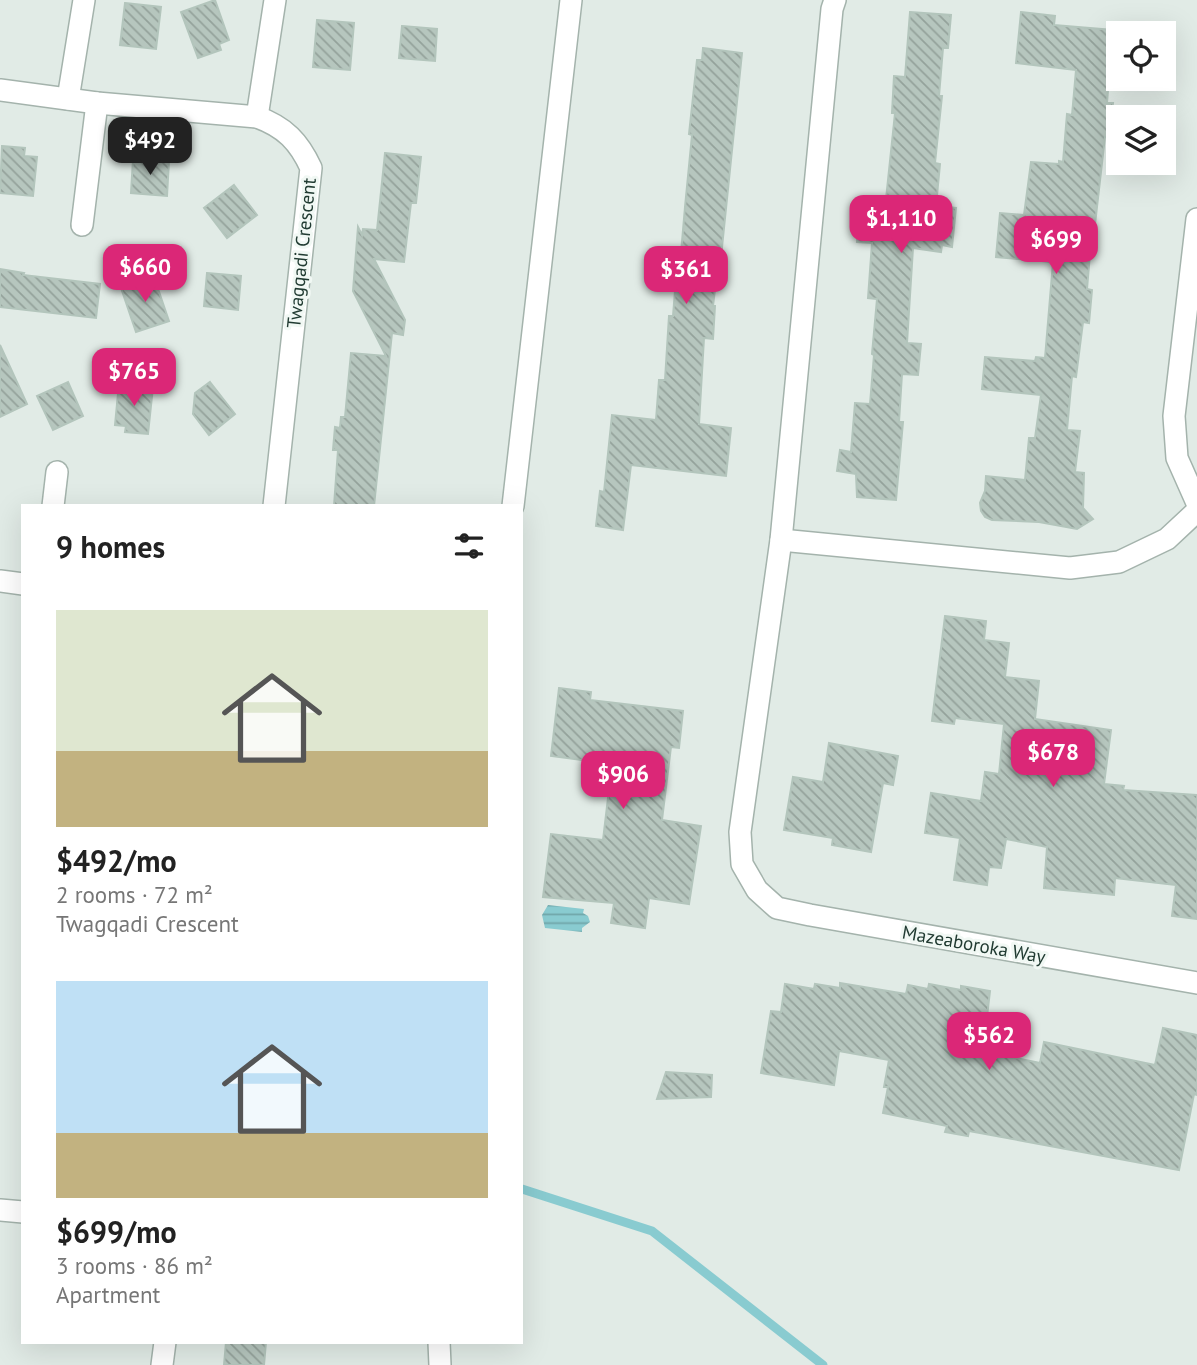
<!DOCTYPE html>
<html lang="en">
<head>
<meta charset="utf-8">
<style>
	:root { --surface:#fff; --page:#f6f6f6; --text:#222; --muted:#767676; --accent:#db2777 }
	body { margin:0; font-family:"PT Sans",sans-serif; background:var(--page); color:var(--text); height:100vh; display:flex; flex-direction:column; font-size:26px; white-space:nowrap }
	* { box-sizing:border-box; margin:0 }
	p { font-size:23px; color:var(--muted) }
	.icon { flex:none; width:38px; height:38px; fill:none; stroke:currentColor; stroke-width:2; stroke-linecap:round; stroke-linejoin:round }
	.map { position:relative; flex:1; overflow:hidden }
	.details { position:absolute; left:21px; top:504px; width:502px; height:840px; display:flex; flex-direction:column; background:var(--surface); border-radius:0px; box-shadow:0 7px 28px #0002 }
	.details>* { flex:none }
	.fabs { position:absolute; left:1106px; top:21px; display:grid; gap:14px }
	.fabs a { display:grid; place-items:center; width:70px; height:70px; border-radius:0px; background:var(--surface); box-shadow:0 7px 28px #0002; font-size:35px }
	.price { position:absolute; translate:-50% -60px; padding:0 16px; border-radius:14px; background:var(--accent); color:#fff; font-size:23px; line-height:46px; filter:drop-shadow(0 2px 4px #0008) }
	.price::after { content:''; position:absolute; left:50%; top:42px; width:21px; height:16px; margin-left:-10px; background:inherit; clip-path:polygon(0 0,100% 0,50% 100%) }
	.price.active { background:#222; color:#fff }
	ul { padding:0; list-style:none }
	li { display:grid; align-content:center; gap:14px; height:371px; padding:0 35px }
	li span { display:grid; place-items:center; height:217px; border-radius:0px; color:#555 }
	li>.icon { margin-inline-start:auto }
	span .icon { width:126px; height:126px; fill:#fffc; stroke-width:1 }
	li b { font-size:30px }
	h2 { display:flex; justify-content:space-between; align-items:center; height:84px; padding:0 35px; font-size:30px }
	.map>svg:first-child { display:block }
	.water { fill:url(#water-rules) }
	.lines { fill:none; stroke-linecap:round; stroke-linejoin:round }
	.stream { stroke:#89cbd0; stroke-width:9 }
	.building { fill:url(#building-back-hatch); stroke:#b3c5bc; stroke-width:2 }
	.minor-casing { stroke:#a4b3ac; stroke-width:24 }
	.tertiary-casing { stroke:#a4b3ac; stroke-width:24 }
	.minor { stroke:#fff; stroke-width:21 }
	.tertiary { stroke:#fff; stroke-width:21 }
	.labels { text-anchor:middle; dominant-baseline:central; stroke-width:6; stroke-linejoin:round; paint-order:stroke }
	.street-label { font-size:19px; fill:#213b32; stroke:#f1f8f4 }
</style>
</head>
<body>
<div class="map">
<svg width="1197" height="1365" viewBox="0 0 1197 1365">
	<defs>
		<pattern id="water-rules" width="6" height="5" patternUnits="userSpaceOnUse" patternTransform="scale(1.75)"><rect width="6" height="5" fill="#89cbd0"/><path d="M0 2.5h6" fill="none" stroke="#70a6a9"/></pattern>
		<pattern id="building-back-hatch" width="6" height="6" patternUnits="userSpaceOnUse" patternTransform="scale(1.75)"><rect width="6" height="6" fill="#b6c6be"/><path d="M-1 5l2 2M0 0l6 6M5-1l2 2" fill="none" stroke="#94a29b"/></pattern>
	</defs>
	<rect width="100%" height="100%" fill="#e1ebe6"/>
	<path class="water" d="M548,905L584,909L583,913L588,916L590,922L582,928V932L545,928L542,915Z"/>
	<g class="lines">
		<path class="stream" d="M522,1189L652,1231L823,1365"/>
	</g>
	<g class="building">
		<path d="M215,0L229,40L219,44L221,50L198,58L181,12Z"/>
		<path d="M125,3L161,7L156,49L120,45Z"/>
		<path d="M910,12L951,15L948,48H943L939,96H942L935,163L940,164L936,206L956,208L952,247L942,245L941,252L913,248L907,343L921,344L918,375L902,374L899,422H903L896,500L857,497L856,474L837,471L840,450L851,452L855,403L870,404L874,355L872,354L877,299L868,298L872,243L857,242L859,220H866L867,197L886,199L895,113H892L894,76L905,77Z"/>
		<path d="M1021,12L1055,16L1054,25L1113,30L1107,103H1113L1109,137H1105L1093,242H1091L1087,289L1092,290L1089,323L1083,322L1076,377L1072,376L1067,430L1080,431L1075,472L1084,473L1083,508L1093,519L1077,529L1039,522L992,520L985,517L981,511L980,503L985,491L986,476L1025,480L1029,438H1035L1041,395L982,389L985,357L1035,361L1036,357L1045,358L1053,262L996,257L1000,213L1024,215L1031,162L1059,164V161L1063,162L1067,114L1072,115L1076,70L1016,63Z"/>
		<path d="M317,20L354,23L350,70L313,67Z"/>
		<path d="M402,26L437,29L435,61L399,58Z"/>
		<path d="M703,48L742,53L721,257H719L713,306H715L713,339L704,338L699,424L731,428L726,476L631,465L623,530L596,526L600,491L604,492L612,415L656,420L659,380H665L669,316H673L678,253H681L685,207L692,135L689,134L697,60H702Z"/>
		<path d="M2,146L25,148L24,156L37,157L33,196L0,193Z"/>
		<path d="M385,153L421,157L416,203H411L404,262L374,259L405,320L403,335L392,333L374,506H334L338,450H333L335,427L340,428L341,417H345L351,353L386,356L353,291L358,227L362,235L363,229L377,230Z"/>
		<path d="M133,159L169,161L167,196L131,193Z"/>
		<path d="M234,185L257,215L227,238L204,208Z"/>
		<path d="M0,269L24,273L23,275L100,284L96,318L0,307Z"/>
		<path d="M207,273L241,276L238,310L204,306Z"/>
		<path d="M154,277L169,321L136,332L121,288Z"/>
		<path d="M0,345L27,404L0,417Z"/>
		<path d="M68,382L83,416L53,430L37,396Z"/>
		<path d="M210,382L235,414L209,435L193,414L195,393Z"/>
		<path d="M119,383L153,387L148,434L125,432L126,426L115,425Z"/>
		<path d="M945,616L986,621L984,640L1009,643L1005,677L1039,681L1035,719L1111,730L1104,784L1124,786L1123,790L1197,795V919L1172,916L1176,885L1115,878L1114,895L1044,888L1047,847L1006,839L1001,868L989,867L987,885L954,880L960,838L925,833L931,793L981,801L985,772L999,774L1004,724L955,718L954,724L932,721Z"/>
		<path d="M559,688L591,692L590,700L683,711L679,748L671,747L662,820L701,826L689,904L649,898L645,928L611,923L614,903L543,897L551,834L603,840L612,764L551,756Z"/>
		<path d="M829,743L898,756L893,785L883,783L871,852L832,845L833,838L784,830L793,777L823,782Z"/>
		<path d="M840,983L906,994L908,985L928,989L929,984L961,990V986L990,991L983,1051L1040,1063L1044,1042L1155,1065L1163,1028L1197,1035V1095L1194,1094L1179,1170L969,1131L968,1136L945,1132L947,1126L883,1113L888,1087H884L889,1060L839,1051L834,1085L761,1073L771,1011L781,1012L785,984L814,989L815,984L840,988Z"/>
		<path d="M666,1072L712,1075L711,1097L657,1099Z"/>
		<path d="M226,1342H266L264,1365H224Z"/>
	</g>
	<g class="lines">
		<defs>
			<g id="minor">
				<path d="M835,0L832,9L781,540L740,832L742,864L757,890L777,908L810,915L1197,983"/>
				<path d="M0,90L97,103L257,117C285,127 299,142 311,168L274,506"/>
				<path d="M68,99L84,0"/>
				<path d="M257,117L275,0"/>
				<path d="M1197,219L1174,416L1177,458L1197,503"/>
				<path d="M82,225L97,103"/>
				<path d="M53,506L57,472"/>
				<path d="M781,540L1070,568L1119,562L1167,539L1197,511"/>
				<path d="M0,581L23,584"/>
				<path d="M0,1210L23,1212"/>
				<path d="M162,1365L165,1342"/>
			</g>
			<g id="tertiary">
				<path d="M513,506L571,0"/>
				<path d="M439,1342L440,1365"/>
			</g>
		</defs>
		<use href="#minor" class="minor-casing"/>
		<use href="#tertiary" class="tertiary-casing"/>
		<use href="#minor" class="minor"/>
		<use href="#tertiary" class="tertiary"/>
	</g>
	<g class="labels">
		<g class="street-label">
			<text transform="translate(301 253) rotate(-84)">Twagqadi Crescent</text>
			<text transform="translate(974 944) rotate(10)">Mazeaboroka Way</text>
		</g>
	</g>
</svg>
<div class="fabs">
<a><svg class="icon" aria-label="locate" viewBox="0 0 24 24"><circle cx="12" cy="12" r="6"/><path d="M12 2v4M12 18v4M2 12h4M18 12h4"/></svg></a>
<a><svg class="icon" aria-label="layers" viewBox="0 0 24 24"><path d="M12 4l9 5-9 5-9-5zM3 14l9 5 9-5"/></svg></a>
</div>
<b class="price active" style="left:150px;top:177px">$492</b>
<b class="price" style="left:901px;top:255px">$1,110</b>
<b class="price" style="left:1056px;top:276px">$699</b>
<b class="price" style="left:145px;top:304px">$660</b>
<b class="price" style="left:686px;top:306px">$361</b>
<b class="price" style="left:134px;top:408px">$765</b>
<b class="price" style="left:1053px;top:789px">$678</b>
<b class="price" style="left:623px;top:811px">$906</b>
<b class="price" style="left:989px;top:1072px">$562</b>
<section class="details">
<h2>9 homes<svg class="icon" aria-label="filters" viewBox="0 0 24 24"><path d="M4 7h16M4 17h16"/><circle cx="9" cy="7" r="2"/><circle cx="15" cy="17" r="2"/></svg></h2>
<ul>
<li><span style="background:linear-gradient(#dfe7d0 65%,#c2b280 0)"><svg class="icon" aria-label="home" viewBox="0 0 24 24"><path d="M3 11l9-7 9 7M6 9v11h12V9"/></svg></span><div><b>$492/mo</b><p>2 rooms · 72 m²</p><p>Twagqadi Crescent</p></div></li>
<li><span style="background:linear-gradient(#bfe0f5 70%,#c2b280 0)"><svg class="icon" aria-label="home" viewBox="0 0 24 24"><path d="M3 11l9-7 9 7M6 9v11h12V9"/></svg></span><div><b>$699/mo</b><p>3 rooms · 86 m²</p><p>Apartment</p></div></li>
</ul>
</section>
</div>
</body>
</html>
